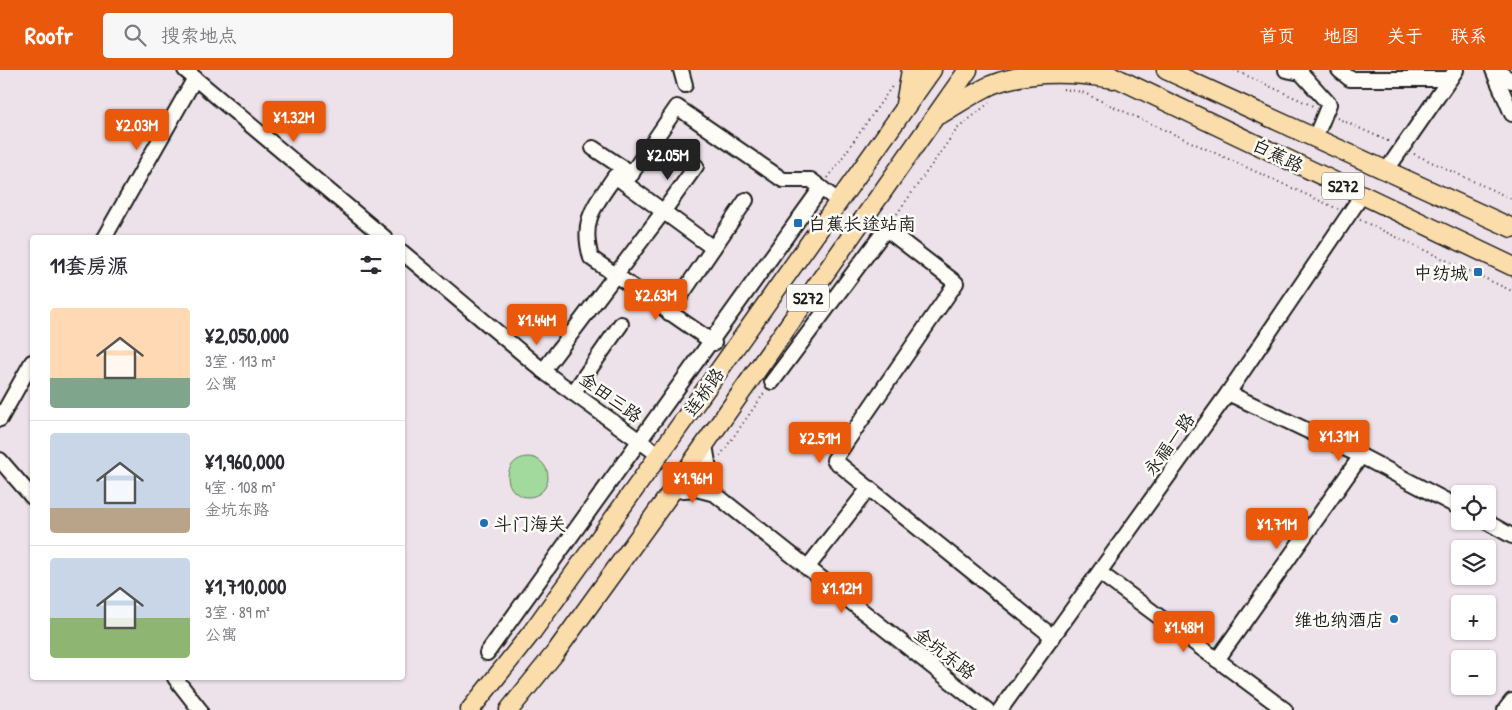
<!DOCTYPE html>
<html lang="zh">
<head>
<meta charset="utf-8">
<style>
	:root { --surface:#fff; --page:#f7f7f7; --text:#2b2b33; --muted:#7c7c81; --line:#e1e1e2; --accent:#ea580c }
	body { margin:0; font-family:"Patrick Hand","LXGW WenKai TC",sans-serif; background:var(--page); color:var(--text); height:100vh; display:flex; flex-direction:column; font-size:19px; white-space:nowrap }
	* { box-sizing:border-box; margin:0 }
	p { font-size:16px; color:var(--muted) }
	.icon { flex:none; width:28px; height:28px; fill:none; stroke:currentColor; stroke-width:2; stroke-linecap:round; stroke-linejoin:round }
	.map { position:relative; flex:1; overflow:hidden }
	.panel { position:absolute; left:30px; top:165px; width:375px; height:445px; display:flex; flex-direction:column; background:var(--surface); border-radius:5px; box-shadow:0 1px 4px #0004 }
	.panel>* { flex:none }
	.buttons { position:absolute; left:1451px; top:415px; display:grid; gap:10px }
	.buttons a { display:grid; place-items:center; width:45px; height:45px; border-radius:5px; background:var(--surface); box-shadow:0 1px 4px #0004; font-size:25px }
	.price { position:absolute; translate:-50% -42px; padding:0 11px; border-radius:5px; background:var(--accent); color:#fff; font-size:16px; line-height:32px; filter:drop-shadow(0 1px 2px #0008) }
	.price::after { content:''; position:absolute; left:50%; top:30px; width:15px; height:11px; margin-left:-8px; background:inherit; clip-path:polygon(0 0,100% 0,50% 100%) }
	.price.on { background:#222; color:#fff }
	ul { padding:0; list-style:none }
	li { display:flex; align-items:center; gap:15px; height:125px; padding:0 20px }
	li+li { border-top:1px solid var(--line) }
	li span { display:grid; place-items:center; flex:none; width:140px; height:100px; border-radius:5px; color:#555 }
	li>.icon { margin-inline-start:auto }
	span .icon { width:60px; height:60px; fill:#fffc; stroke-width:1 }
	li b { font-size:21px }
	h2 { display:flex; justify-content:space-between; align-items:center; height:60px; padding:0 20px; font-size:21px }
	header { display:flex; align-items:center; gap:30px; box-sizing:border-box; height:70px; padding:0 25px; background:var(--accent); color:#fff }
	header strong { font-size:24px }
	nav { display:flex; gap:28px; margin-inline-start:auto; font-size:18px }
	.search { width:350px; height:45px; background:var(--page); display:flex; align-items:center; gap:12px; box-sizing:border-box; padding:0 18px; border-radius:5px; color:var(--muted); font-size:19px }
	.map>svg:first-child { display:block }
	.green { fill:#a2da9e; stroke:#5f7b5d }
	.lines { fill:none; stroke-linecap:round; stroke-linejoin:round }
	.minor-casing { stroke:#1c1c1c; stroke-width:18 }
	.major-casing { stroke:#1c1c1c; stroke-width:21 }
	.path { stroke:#1c1c1c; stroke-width:2; stroke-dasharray:1 4; stroke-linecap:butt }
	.minor { stroke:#fdfcf7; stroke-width:14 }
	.major { stroke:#fbddab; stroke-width:18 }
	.poi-dot { fill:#1f6fb2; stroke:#fdfcf7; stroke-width:2 }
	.labels { text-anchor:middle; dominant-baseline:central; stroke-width:5; stroke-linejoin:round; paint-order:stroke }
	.shield { fill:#fdfcf7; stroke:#605f5e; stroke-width:1 }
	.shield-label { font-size:16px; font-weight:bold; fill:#1c1c1c }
	.street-label { font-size:18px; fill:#1c1c1c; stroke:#fdfcf7 }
	.poi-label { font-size:18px; fill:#1c1c1c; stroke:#fdfcf7; text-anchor:start }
</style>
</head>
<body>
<header>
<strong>Roofr</strong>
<div class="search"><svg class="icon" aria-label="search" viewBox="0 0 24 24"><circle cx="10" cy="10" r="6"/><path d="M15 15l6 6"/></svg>搜索地点</div>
<nav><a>首页</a><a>地图</a><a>关于</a><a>联系</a></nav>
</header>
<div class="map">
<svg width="1512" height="640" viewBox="0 0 1512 640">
	<rect width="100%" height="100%" fill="#eee2ea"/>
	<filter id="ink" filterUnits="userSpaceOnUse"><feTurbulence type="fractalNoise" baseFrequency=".02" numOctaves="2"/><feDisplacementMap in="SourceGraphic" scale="10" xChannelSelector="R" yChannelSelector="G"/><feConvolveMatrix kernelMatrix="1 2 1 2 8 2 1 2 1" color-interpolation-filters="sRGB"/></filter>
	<g filter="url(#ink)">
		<circle class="green" cx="528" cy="407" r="20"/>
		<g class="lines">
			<defs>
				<g id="minor">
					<path d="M185,0L385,168"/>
					<path d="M681,0L685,15"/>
					<path d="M1286,0L1301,3"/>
					<path d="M1301,0V3L1329,34L1315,68"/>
					<path d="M1339,0L1350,9H1450"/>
					<path d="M1493,0L1512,44"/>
					<path d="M1495,0L1512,11"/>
					<path d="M593,78L632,104"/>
					<path d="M1386,101L1456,0"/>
					<path d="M625,113L677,37L783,110H811L838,131"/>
					<path d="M104,168L195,8"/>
					<path d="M713,178L615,106C595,136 580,149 591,188L714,273"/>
					<path d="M402,182L547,304L659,385"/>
					<path d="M669,243L746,130"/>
					<path d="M543,301L663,142L696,96"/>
					<path d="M772,312L886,159L956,213L834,390L1053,567"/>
					<path d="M573,323L621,254"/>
					<path d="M1228,323L1361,386L1460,438"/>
					<path d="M0,349L32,292"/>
					<path d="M705,375L711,411L715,424"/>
					<path d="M0,390L32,427"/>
					<path d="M672,421L696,419L715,424L987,640"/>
					<path d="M1485,451L1512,466"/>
					<path d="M807,498L869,418"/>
					<path d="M1100,503L1285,640"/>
					<path d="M487,583L821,118"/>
					<path d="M1217,590L1361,386"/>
					<path d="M175,608L200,640"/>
					<path d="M1000,640L1228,323L1362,125"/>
					<path d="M1505,640L1512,631"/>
				</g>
				<g id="major">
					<path d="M1100,0L1512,196"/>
					<path d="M1166,0L1512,158"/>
					<path d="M905,34L911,0"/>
					<path d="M941,44C958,34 974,23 991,15C1029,0 1073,2 1113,9"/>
					<path d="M470,640L532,562L659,385L932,0"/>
					<path d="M509,640L555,583L672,421L968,0"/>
				</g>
			</defs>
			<use href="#minor" class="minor-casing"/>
			<use href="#major" class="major-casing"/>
			<g class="path">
				<path d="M1234,0L1313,36"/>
				<path d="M1063,19L1082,22L1101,31L1338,139"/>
				<path d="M1337,48L1390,72"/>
				<path d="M1414,84L1512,129"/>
				<path d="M828,108L893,15"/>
				<path d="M894,148L957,59L989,33"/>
				<path d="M1360,150L1512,221"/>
				<path d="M720,386L765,322"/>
			</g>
			<use href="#minor" class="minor"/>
			<use href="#major" class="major"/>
		</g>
	</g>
	<g class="poi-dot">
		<rect x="793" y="148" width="10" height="10" rx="2.5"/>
		<rect x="1473" y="197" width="10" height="10" rx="2.5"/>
		<circle cx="484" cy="453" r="5"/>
		<circle cx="1394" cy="549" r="5"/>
	</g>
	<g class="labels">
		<g class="shield">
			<rect x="1322" y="102.5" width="42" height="27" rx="4"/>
			<rect x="787" y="214.5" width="42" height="27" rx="4"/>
		</g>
		<g class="shield-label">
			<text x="1343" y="116">S272</text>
			<text x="808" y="228">S272</text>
		</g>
		<g class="street-label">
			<text transform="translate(1278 85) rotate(26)">白蕉路</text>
			<text transform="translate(704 322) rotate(-55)">连桥路</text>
			<text transform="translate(611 327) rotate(36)">金田三路</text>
			<text transform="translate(1169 374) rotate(-54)">永福一路</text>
			<text transform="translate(945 583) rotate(38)">金坑东路</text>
		</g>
		<g class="poi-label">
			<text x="808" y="153">白蕉长途站南</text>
			<text x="1468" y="202" text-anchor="end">中纺城</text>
			<text x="494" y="453">斗门海关</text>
			<text x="1384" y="549" text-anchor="end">维也纳酒店</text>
		</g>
	</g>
</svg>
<div class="buttons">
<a><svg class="icon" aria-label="locate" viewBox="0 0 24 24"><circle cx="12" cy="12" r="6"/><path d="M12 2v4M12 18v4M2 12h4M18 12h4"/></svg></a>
<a><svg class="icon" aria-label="layers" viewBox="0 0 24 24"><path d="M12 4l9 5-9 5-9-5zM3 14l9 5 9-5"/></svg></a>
<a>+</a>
<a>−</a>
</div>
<b class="price" style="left:294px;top:73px">¥1.32M</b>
<b class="price" style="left:137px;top:81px">¥2.03M</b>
<b class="price on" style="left:668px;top:111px">¥2.05M</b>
<b class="price" style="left:656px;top:251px">¥2.63M</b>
<b class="price" style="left:537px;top:276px">¥1.44M</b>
<b class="price" style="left:1339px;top:392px">¥1.31M</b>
<b class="price" style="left:820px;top:394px">¥2.51M</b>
<b class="price" style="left:693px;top:434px">¥1.96M</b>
<b class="price" style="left:1277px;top:480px">¥1.71M</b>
<b class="price" style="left:842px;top:544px">¥1.12M</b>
<b class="price" style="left:1184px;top:583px">¥1.48M</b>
<section class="panel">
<h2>11套房源<svg class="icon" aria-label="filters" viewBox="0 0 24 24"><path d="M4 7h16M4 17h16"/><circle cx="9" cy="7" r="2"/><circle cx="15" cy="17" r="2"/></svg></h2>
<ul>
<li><span style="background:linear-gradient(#ffd9b3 70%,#7fa58c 0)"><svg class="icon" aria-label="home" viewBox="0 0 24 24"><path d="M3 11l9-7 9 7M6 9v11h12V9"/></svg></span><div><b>¥2,050,000</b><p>3室 · 113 m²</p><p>公寓</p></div></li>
<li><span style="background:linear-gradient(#c9d6e8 75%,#b9a48a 0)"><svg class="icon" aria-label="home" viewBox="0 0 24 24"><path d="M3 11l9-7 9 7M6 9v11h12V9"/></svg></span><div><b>¥1,960,000</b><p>4室 · 108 m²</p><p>金坑东路</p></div></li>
<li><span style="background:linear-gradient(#c9d6e8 60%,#8fb573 0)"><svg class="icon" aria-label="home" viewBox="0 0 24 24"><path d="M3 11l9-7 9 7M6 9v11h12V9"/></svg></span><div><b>¥1,710,000</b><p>3室 · 89 m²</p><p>公寓</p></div></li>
</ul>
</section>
</div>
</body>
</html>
